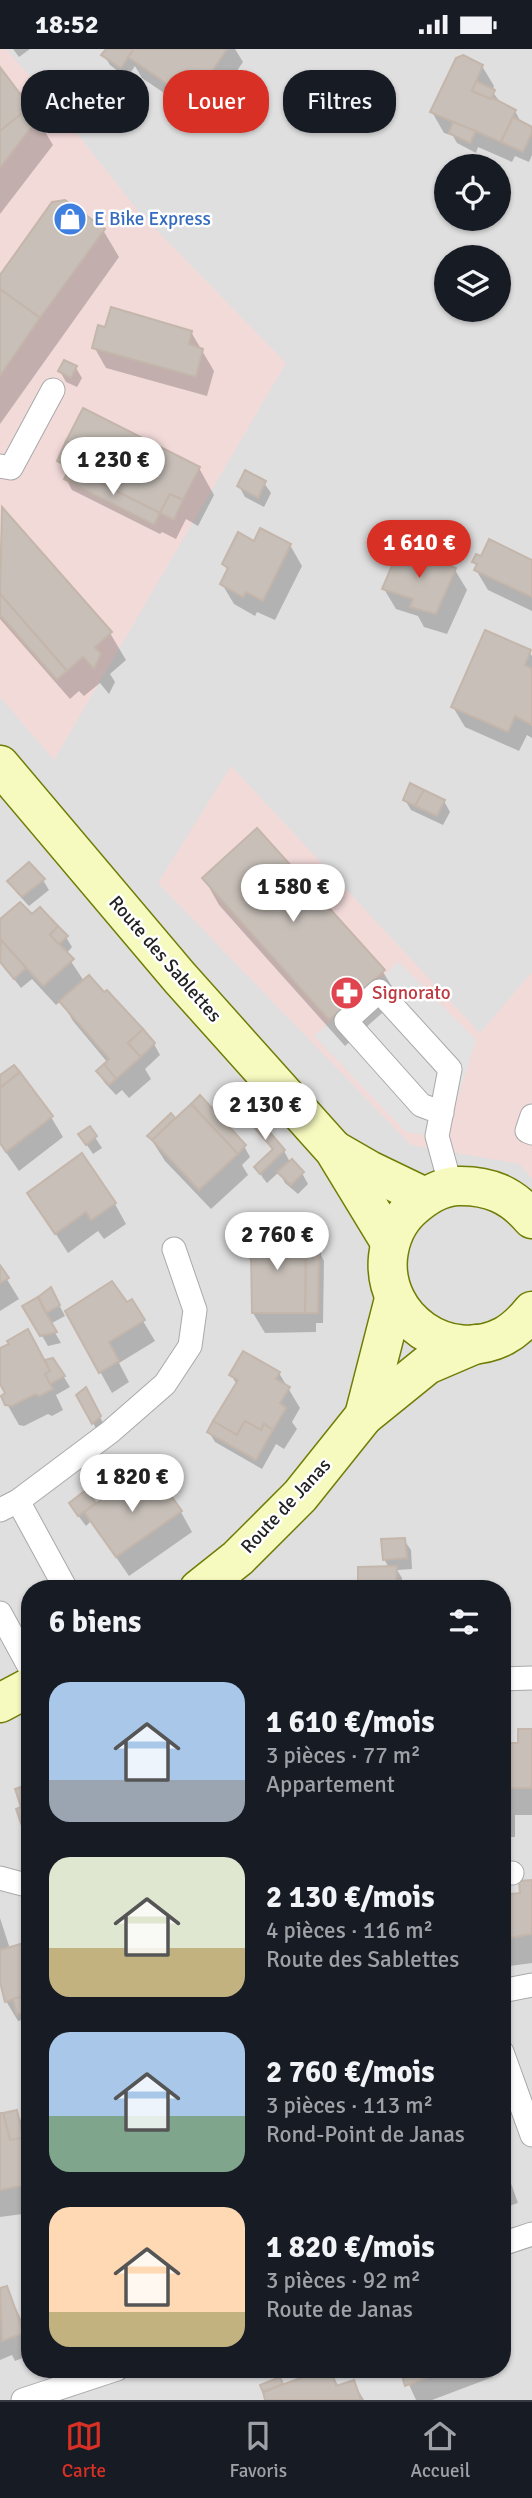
<!DOCTYPE html>
<html lang="fr">
<head>
<meta charset="utf-8">
<style>
	:root { --surface:#171b24; --page:#242831; --text:#f1f3f6; --muted:#9ea1a6; --line:#363941; --accent:#d93025 }
	body { margin:0; font-family:Signika,sans-serif; background:var(--page); color:var(--text); height:100vh; display:flex; flex-direction:column; font-size:26px; white-space:nowrap }
	* { box-sizing:border-box; margin:0 }
	p { font-size:23px; color:var(--muted) }
	.icon { flex:none; width:38px; height:38px; fill:none; stroke:currentColor; stroke-width:2; stroke-linecap:round; stroke-linejoin:round }
	.map { position:relative; flex:1; overflow:hidden }
	.details { position:absolute; left:21px; top:1531px; width:490px; height:798px; display:flex; flex-direction:column; background:var(--surface); border-radius:28px; box-shadow:0 2px 5px #0004 }
	.details>* { flex:none }
	.guide { position:absolute; left:21px; top:21px; width:490px; height:63px; display:flex; gap:14px }
	.controls { position:absolute; left:434px; top:105px; display:grid; gap:14px }
	.controls a { display:grid; place-items:center; width:77px; height:77px; border-radius:50%; background:var(--surface); box-shadow:0 2px 5px #0004; font-size:35px }
	.price { position:absolute; translate:-50% -60px; padding:0 16px; border-radius:24px; background:#fff; color:#222; font-size:23px; line-height:46px; filter:drop-shadow(0 2px 4px #0008) }
	.price::after { content:''; position:absolute; left:50%; top:42px; width:21px; height:16px; margin-left:-10px; background:inherit; clip-path:polygon(0 0,100% 0,50% 100%) }
	.price.on { background:var(--accent); color:#fff }
	ul { padding:0; list-style:none }
	li { display:flex; align-items:center; gap:21px; height:175px; padding:0 28px }
	li span { display:grid; place-items:center; flex:none; width:196px; height:140px; border-radius:21px; color:#555 }
	li>.icon { margin-inline-start:auto }
	span .icon { width:84px; height:84px; fill:#fffc; stroke-width:1 }
	li b { font-size:30px }
	h2 { display:flex; justify-content:space-between; align-items:center; height:84px; padding:0 28px; font-size:30px }
	.chip { padding:0 24px; border-radius:28px; background:var(--surface); box-shadow:0 2px 5px #0004; font-size:24px; line-height:63px }
	.chip.on { background:var(--accent); color:#fff }
	.status { display:flex; justify-content:space-between; align-items:center; height:49px; padding:0 35px; background:var(--surface); direction:ltr }
	.status svg { height:19px; fill:currentColor }
	.tab-bar { display:flex; justify-content:space-around; align-items:center; height:98px; border-top:2px solid var(--line); background:var(--surface); font-size:19px; color:var(--muted) }
	.tab-bar a { display:grid; justify-items:center; gap:4px }
	.tab-bar .on { color:var(--accent) }
	.map>svg:first-child { display:block }
	.residential { fill:#e0dfdf; fill-rule:evenodd }
	.commercial { fill:#f2dad9 }
	.parking { fill:#e2e2e2 }
	.shadow { fill:#0003 }
	.building { fill:#c7bfb8; stroke:#c4b6ab; stroke-width:2 }
	.lines { fill:none; stroke-linecap:round; stroke-linejoin:round }
	.lane-casing { stroke:#a9a9a9; stroke-width:25 }
	.secondary-casing { stroke:#707d05; stroke-width:41 }
	.lane { stroke:#fff; stroke-width:23 }
	.secondary { stroke:#f7fabf; stroke-width:38 }
	.labels { text-anchor:middle; dominant-baseline:central; stroke-width:5; stroke-linejoin:round; paint-order:stroke }
	.shop-label { font-size:19px; fill:#366cbe; stroke:#fff; text-anchor:start }
	.street-label { font-size:19px; fill:#222; stroke:#fff }
	.health-label { font-size:19px; fill:#be3a42; stroke:#fff; text-anchor:start }
</style>
</head>
<body>
<div class="status"><b>18:52</b><svg viewBox="0 0 49 12"><path d="M0 12V9h3v3zM5 12V6h3v6zM10 12V3h3v9zM15 12V0h3v12zM26 1h20v11H26zM47 4h2v5h-2z"/></svg></div>
<div class="map">
<svg width="532" height="2351" viewBox="0 0 532 2351">
	<rect width="100%" height="100%" fill="#f2efe9"/>
	<path class="residential" d="M0,0H532V2351H0ZM446,117H499V170H446ZM446,208H499V261H446ZM30,1540H502V2320H30Z"/>
	<g class="commercial">
		<path d="M0,0H6L50,50L139,163L286,314L54,711L0,648Z"/>
		<path d="M231,717L480,984L532,923V1130L520,1115L411,1096L158,834Z"/>
	</g>
	<path class="parking" d="M399,913L476,991L445,1089L406,1083L314,987Z"/>
	<g class="shadow">
		<path d="M13,0H30L19,8Z"/>
		<path d="M108,0H235L243,13L204,71L142,29L135,17L127,29L110,16L104,6Z"/>
		<path d="M482,17L494,37L492,42L500,53L515,62L522,75L532,80V106L529,113L515,107L512,113L478,98L476,104L457,94L453,87L444,84L432,63Z"/>
		<path d="M0,21L37,69L53,96L0,165Z"/>
		<path d="M103,181L119,208L0,375V229Z"/>
		<path d="M191,283L214,322L207,347L106,319L94,298Z"/>
		<path d="M76,319L82,329L77,338L66,333L60,322Z"/>
		<path d="M59,412L199,419L214,446L198,477L186,470L176,490L162,483L160,485L72,441L66,430L69,424L65,422Z"/>
		<path d="M264,434L271,444L264,458L245,448L239,437Z"/>
		<path d="M2,461L110,584L126,611L110,625L115,633L109,645L100,634L84,647L79,642L70,650L0,570Z"/>
		<path d="M255,494L290,496L302,517L275,571L257,563L255,567L234,555L222,535L228,522L224,515Z"/>
		<path d="M474,513H532V562L488,541L476,521L477,518Z"/>
		<path d="M455,521L467,541L447,585L424,578L418,567L396,560L384,540Z"/>
		<path d="M529,602L532,607V689L527,686L519,702L465,678L453,658Z"/>
		<path d="M405,751L444,752L450,763L443,776L411,761Z"/>
		<path d="M204,829L383,923L399,949L345,997L219,856Z"/>
		<path d="M43,831L49,841L29,857L16,843L9,832Z"/>
		<path d="M32,867L66,888L72,898L66,905L84,932L154,995L160,1006L145,1020L151,1030L129,1049L122,1041L116,1046L104,1033L98,1022L108,1014L73,972L61,952L56,956L32,930L21,939L0,912V872Z"/>
		<path d="M0,1029L51,1068L63,1088L19,1122L0,1095Z"/>
		<path d="M245,1065L284,1102L290,1113L302,1124L308,1135L298,1145L285,1134L279,1123L267,1134L263,1129L257,1119L274,1102L251,1076Z"/>
		<path d="M174,1070L244,1097L250,1108L242,1116L248,1126L211,1160L165,1112L149,1087Z"/>
		<path d="M89,1079L102,1099L93,1105L80,1086Z"/>
		<path d="M30,1145L115,1155L126,1175L104,1190L98,1182L68,1204Z"/>
		<path d="M315,1185L321,1196V1206L324,1212L323,1274H316V1283L265,1284L253,1264V1216L245,1202Z"/>
		<path d="M0,1219L19,1250L0,1262Z"/>
		<path d="M51,1241L65,1267L50,1275L61,1294L48,1297L25,1257Z"/>
		<path d="M131,1252L155,1292L119,1314L129,1333L112,1344L67,1263L127,1255Z"/>
		<path d="M0,1301L45,1313L54,1312L70,1338L56,1346L63,1361L52,1367L48,1365L24,1377L19,1376L3,1348L7,1344L0,1331Z"/>
		<path d="M279,1324L300,1359L292,1373L297,1380L284,1400L276,1395L262,1420L215,1393L209,1383L237,1336L231,1326Z"/>
		<path d="M85,1341L106,1379L99,1385L78,1346Z"/>
		<path d="M144,1442L181,1463L192,1483L129,1527L91,1472L86,1477L77,1465L86,1444L95,1457Z"/>
		<path d="M404,1491L411,1501L412,1520L397,1521L402,1529V1540H363L359,1533L389,1519L384,1510Z"/>
		<path d="M532,1682V1766H515V1788H502V1696H520Z"/>
		<path d="M532,1832V1914L502,1918V1848L522,1845Z"/>
		<path d="M0,1869L10,1900L30,1894V1983L22,1971L18,1972L6,1952L0,1926Z"/>
		<path d="M16,2063L22,2073L26,2090L30,2089V2164L0,2168V2066Z"/>
		<path d="M502,2109L518,2154L502,2159Z"/>
		<path d="M6,2239L22,2272L30,2269V2306L15,2312L12,2306L0,2311V2241Z"/>
		<path d="M402,2320H490L493,2328L432,2351H416Z"/>
		<path d="M330,2321L339,2338L353,2333L364,2351H267L262,2337L280,2331L283,2337Z"/>
	</g>
	<g class="building">
		<path d="M106,0H134L121,19L101,6Z"/>
		<path d="M134,0H227L192,52L128,8Z"/>
		<path d="M463,6L483,16L472,42L491,50V48L516,61L501,93L430,63L456,9Z"/>
		<path d="M0,18L30,58L0,82Z"/>
		<path d="M476,32L495,41L491,50L472,42Z"/>
		<path d="M30,58L39,68L0,119V82Z"/>
		<path d="M513,68L532,78V84L523,103L501,93Z"/>
		<path d="M453,73L476,82L470,94L449,84Z"/>
		<path d="M65,151L105,180L40,269L0,240V226L52,153Z"/>
		<path d="M0,240L40,269L0,327Z"/>
		<path d="M111,258L192,282L189,295L203,300L196,328L92,299L98,276L105,278Z"/>
		<path d="M64,311L77,317L71,329L58,322Z"/>
		<path d="M83,359L200,418L183,451L170,445L160,464L70,419L80,400L66,392Z"/>
		<path d="M66,392L80,400L70,419L57,412Z"/>
		<path d="M70,419L160,464L154,476L64,430Z"/>
		<path d="M245,421L266,432L258,449L237,437Z"/>
		<path d="M170,445L183,451L174,471L160,464Z"/>
		<path d="M2,458L112,583L95,598L101,605L94,620L83,608L67,622L0,545Z"/>
		<path d="M260,479L291,495L263,552L246,543L243,548L220,535L228,519L222,515L238,483L254,492Z"/>
		<path d="M489,490L532,511V548L474,521L477,515L472,513L476,505L481,507Z"/>
		<path d="M400,498L456,519L436,565L410,558L413,550L382,540Z"/>
		<path d="M0,545L67,622L57,631L0,566Z"/>
		<path d="M485,581L531,601L525,616L532,620V676L515,667L508,683L451,658Z"/>
		<path d="M410,734L424,741L415,757L403,751Z"/>
		<path d="M424,741L445,751L437,767L415,757Z"/>
		<path d="M257,779L385,921L329,971L202,829Z"/>
		<path d="M29,813L45,830L22,848L7,832Z"/>
		<path d="M20,853L32,865L40,858L58,877L50,886L74,910L43,937L0,890V870Z"/>
		<path d="M58,877L68,887L59,895L50,886Z"/>
		<path d="M1,891L26,919L14,930L0,913Z"/>
		<path d="M89,926L104,943L107,941L143,980L128,994L141,1008L116,1030L104,1015L109,1010L59,952Z"/>
		<path d="M143,980L155,994L141,1008L128,994Z"/>
		<path d="M104,1015L116,1030L109,1036L96,1022Z"/>
		<path d="M14,1016L20,1023L0,1039V1026Z"/>
		<path d="M20,1023L53,1067L6,1103L0,1094V1039Z"/>
		<path d="M200,1046L246,1096L238,1105L191,1055Z"/>
		<path d="M191,1055L238,1105L199,1141L152,1091Z"/>
		<path d="M249,1059L285,1101L260,1125L254,1118L273,1100L243,1065Z"/>
		<path d="M171,1064L175,1069L152,1091L147,1087Z"/>
		<path d="M90,1077L97,1087L86,1096L78,1085Z"/>
		<path d="M82,1104L116,1154L91,1171L86,1163L55,1185L27,1144Z"/>
		<path d="M292,1110L304,1123L291,1136L277,1123Z"/>
		<path d="M306,1184H316L315,1200H319L318,1264H305Z"/>
		<path d="M306,1184L305,1264H252L251,1203L243,1202V1185Z"/>
		<path d="M0,1216L9,1229L0,1234Z"/>
		<path d="M112,1232L127,1253L132,1250L145,1271L109,1293L119,1312L99,1324L65,1262Z"/>
		<path d="M51,1238L60,1256L46,1264L38,1248Z"/>
		<path d="M38,1248L46,1264L57,1283L40,1287L22,1257Z"/>
		<path d="M28,1280L50,1322L45,1325L53,1340L40,1347L35,1345L12,1357L5,1356L1,1347L5,1344L0,1335V1299L9,1295L7,1292Z"/>
		<path d="M243,1302L280,1323L276,1330L290,1338L280,1354L286,1359L273,1381L264,1375L261,1381L245,1372L237,1386L213,1372L238,1331L229,1326Z"/>
		<path d="M53,1309L65,1327L50,1335L45,1325L50,1322L45,1311Z"/>
		<path d="M86,1338L101,1367L92,1375L76,1346Z"/>
		<path d="M213,1372L237,1386L245,1372L261,1381L264,1375L273,1381L256,1411L207,1383Z"/>
		<path d="M136,1426L145,1440L159,1430L182,1462L116,1508L84,1463Z"/>
		<path d="M86,1441L96,1454L78,1467L69,1454Z"/>
		<path d="M405,1489L407,1509L383,1511L381,1490Z"/>
		<path d="M397,1517L396,1534H358V1518Z"/>
		<path d="M518,1680H532V1739H502V1694H518Z"/>
		<path d="M30,1735V1790L27,1791L16,1760L21,1758L15,1740Z"/>
		<path d="M532,1831V1885L502,1890V1846L520,1844L519,1832Z"/>
		<path d="M30,1892V1945L5,1953L0,1933V1901Z"/>
		<path d="M30,1945V1962L17,1965L13,1950Z"/>
		<path d="M17,2061L23,2089L10,2091L3,2064Z"/>
		<path d="M0,2064H3L10,2091L30,2088V2135L0,2141Z"/>
		<path d="M7,2237L24,2284L2,2292L0,2239Z"/>
		<path d="M30,2267V2300L19,2271Z"/>
		<path d="M325,2320H331L336,2337L354,2331L361,2351H265L263,2343Z"/>
		<path d="M400,2320H449L405,2337Z"/>
		<path d="M280,2328L283,2335L263,2343L260,2336Z"/>
	</g>
	<g class="lines">
		<defs>
			<g id="lane">
				<path d="M0,417L11,419L53,341"/>
				<path d="M442,1064L421,1056L346,972L379,942L450,1020L437,1087L451,1138"/>
				<path d="M532,1067L527,1082L532,1084"/>
				<path d="M18,1452L66,1540"/>
				<path d="M0,1461L18,1452L110,1383L165,1335L190,1297L195,1261L174,1200"/>
				<path d="M0,1564L30,1619"/>
				<path d="M502,1630L532,1629"/>
				<path d="M502,1824H512"/>
				<path d="M0,1829L30,1837"/>
				<path d="M502,1942L532,1936"/>
				<path d="M502,2003L532,2086"/>
				<path d="M502,2195L532,2185"/>
				<path d="M23,2351L117,2320"/>
			</g>
			<g id="secondary">
				<path d="M0,716L180,929L334,1101L390,1193"/>
				<path d="M336,1102L369,1121L425,1148"/>
				<path d="M532,1170C512,1146 489,1136 457,1137C439,1138 424,1148 411,1160C397,1173 390,1190 388,1208C382,1269 448,1316 504,1287C515,1281 524,1272 532,1262"/>
				<path d="M364,1367L394,1250"/>
				<path d="M199,1540L238,1509L300,1447L364,1367L427,1316L476,1295"/>
				<path d="M0,1654L30,1638"/>
			</g>
		</defs>
		<use href="#lane" class="lane-casing"/>
		<use href="#secondary" class="secondary-casing"/>
		<use href="#lane" class="lane"/>
		<use href="#secondary" class="secondary"/>
	</g>
	<defs>
		<symbol id="shop-disc" viewBox="-11 -11 22 22"><circle r="9.5" fill="#3f7fe0" stroke="#fff"/><path d="M-5-2.5h2.3a2.7 3.5 0 0 1 5.4 0H5L5.5 6h-11ZM-1.5-2.5h3a1.5 2.3 0 0 0-3 0Z" fill="#fff"/></symbol>
		<symbol id="pharmacy-disc" viewBox="-11 -11 22 22"><circle r="9.5" fill="#e0444e" stroke="#fff"/><path d="M-2-6h4v4h4v4h-4v4h-4v-4h-4v-4h4Z" fill="#fff"/></symbol>
	</defs>
	<g fill-rule="evenodd">
		<use href="#shop-disc" x="51" y="151" width="38" height="38"/>
		<use href="#pharmacy-disc" x="328" y="925" width="38" height="38"/>
	</g>
	<g class="labels">
		<g class="shop-label">
			<text x="94" y="170">E Bike Express</text>
		</g>
		<g class="street-label">
			<text transform="translate(165 910) rotate(49)">Route des Sablettes</text>
			<text transform="translate(286 1457) rotate(-47)">Route de Janas</text>
		</g>
		<g class="health-label">
			<text x="372" y="944">Signorato</text>
		</g>
	</g>
</svg>
<div class="controls">
<a><svg class="icon" aria-label="locate" viewBox="0 0 24 24"><circle cx="12" cy="12" r="6"/><path d="M12 2v4M12 18v4M2 12h4M18 12h4"/></svg></a>
<a><svg class="icon" aria-label="layers" viewBox="0 0 24 24"><path d="M12 4l9 5-9 5-9-5zM3 14l9 5 9-5"/></svg></a>
</div>
<b class="price" style="left:113px;top:448px">1 230 €</b>
<b class="price on" style="left:419px;top:531px">1 610 €</b>
<b class="price" style="left:293px;top:875px">1 580 €</b>
<b class="price" style="left:265px;top:1093px">2 130 €</b>
<b class="price" style="left:277px;top:1223px">2 760 €</b>
<b class="price" style="left:132px;top:1465px">1 820 €</b>
<div class="guide">
<a class="chip">Acheter</a>
<a class="chip on">Louer</a>
<a class="chip">Filtres</a>
</div>
<section class="details">
<h2>6 biens<svg class="icon" aria-label="filters" viewBox="0 0 24 24"><path d="M4 7h16M4 17h16"/><circle cx="9" cy="7" r="2"/><circle cx="15" cy="17" r="2"/></svg></h2>
<ul>
<li><span style="background:linear-gradient(#a9c7e8 70%,#9aa5b1 0)"><svg class="icon" aria-label="home" viewBox="0 0 24 24"><path d="M3 11l9-7 9 7M6 9v11h12V9"/></svg></span><div><b>1 610 €/mois</b><p>3 pièces · 77 m²</p><p>Appartement</p></div></li>
<li><span style="background:linear-gradient(#dfe7d0 65%,#c2b280 0)"><svg class="icon" aria-label="home" viewBox="0 0 24 24"><path d="M3 11l9-7 9 7M6 9v11h12V9"/></svg></span><div><b>2 130 €/mois</b><p>4 pièces · 116 m²</p><p>Route des Sablettes</p></div></li>
<li><span style="background:linear-gradient(#a9c7e8 60%,#7fa58c 0)"><svg class="icon" aria-label="home" viewBox="0 0 24 24"><path d="M3 11l9-7 9 7M6 9v11h12V9"/></svg></span><div><b>2 760 €/mois</b><p>3 pièces · 113 m²</p><p>Rond-Point de Janas</p></div></li>
<li><span style="background:linear-gradient(#ffd9b3 75%,#c2b280 0)"><svg class="icon" aria-label="home" viewBox="0 0 24 24"><path d="M3 11l9-7 9 7M6 9v11h12V9"/></svg></span><div><b>1 820 €/mois</b><p>3 pièces · 92 m²</p><p>Route de Janas</p></div></li>
</ul>
</section>
</div>
<nav class="tab-bar">
<a class="on"><svg class="icon" aria-label="map" viewBox="0 0 24 24"><path d="M3 6l6-2 6 2 6-2v14l-6 2-6-2-6 2zM9 4v14M15 6v14"/></svg>Carte</a>
<a><svg class="icon" aria-label="saved" viewBox="0 0 24 24"><path d="M7 4h10v16l-5-4-5 4z"/></svg>Favoris</a>
<a><svg class="icon" aria-label="home" viewBox="0 0 24 24"><path d="M3 11l9-7 9 7M6 9v11h12V9"/></svg>Accueil</a>
</nav>
</body>
</html>
